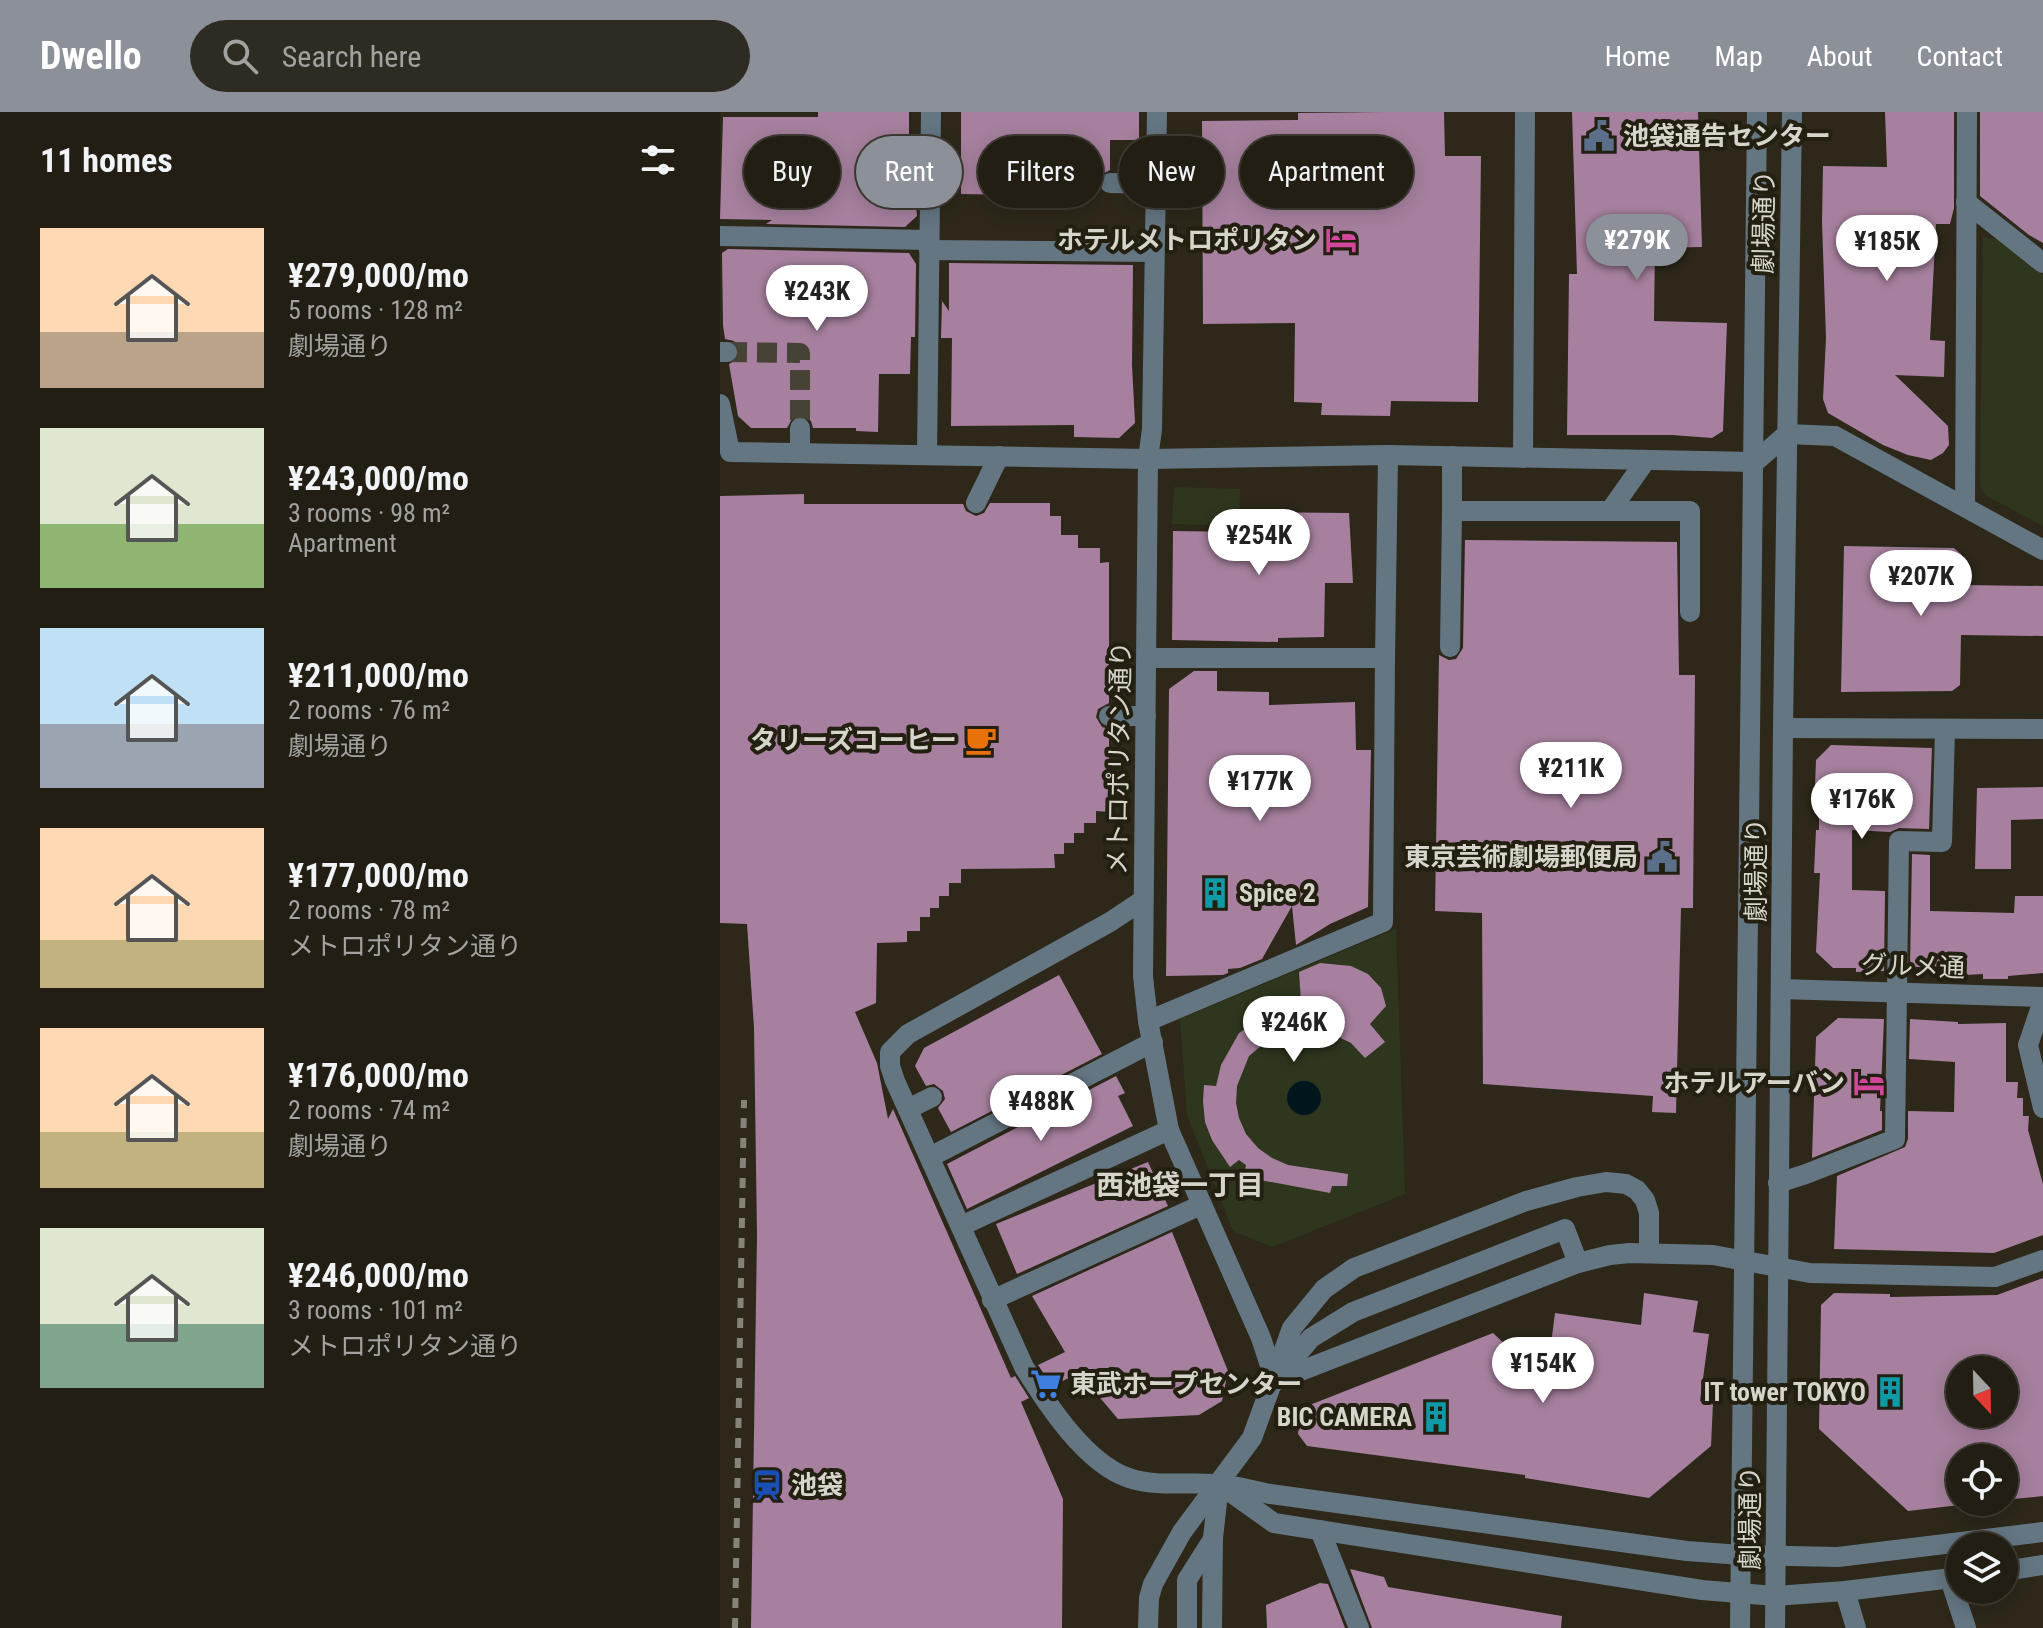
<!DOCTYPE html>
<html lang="en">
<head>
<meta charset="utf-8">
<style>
	:root { --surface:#221e14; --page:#2e2b22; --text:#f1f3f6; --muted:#a2a2a0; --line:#3f3c34; --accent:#8c9099 }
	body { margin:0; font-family:"Roboto Condensed","Noto Sans JP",sans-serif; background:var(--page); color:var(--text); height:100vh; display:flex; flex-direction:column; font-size:30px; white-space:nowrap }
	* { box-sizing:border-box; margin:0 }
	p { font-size:26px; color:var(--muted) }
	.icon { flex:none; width:44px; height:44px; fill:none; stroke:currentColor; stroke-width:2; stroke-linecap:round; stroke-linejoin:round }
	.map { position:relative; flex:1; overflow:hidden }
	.sheet { display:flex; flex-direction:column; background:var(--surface); width:720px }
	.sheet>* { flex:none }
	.top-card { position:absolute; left:24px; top:24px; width:760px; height:72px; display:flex; gap:16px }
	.needle { width:52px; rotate:158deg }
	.fabs { position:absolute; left:1226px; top:1244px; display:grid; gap:16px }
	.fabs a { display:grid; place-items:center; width:72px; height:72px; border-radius:50%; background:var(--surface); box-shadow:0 4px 20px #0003,0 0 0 2px var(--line); font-size:40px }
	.price { position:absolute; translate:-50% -68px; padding:0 18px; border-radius:28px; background:#fff; color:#222; font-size:26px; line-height:52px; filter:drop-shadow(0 2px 4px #0008) }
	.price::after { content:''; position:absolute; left:50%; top:48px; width:24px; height:18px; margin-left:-12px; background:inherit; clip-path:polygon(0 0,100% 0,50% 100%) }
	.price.current { background:var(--accent); color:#fff }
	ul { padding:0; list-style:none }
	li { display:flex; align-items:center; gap:24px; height:200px; padding:0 40px }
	li span { display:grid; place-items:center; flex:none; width:224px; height:160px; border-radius:0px; color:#555 }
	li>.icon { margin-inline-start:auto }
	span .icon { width:96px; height:96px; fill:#fffc; stroke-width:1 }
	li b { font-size:34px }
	h2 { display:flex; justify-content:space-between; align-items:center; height:96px; padding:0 40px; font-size:34px }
	.pill { padding:0 28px; border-radius:36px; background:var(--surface); box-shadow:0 4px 20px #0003,0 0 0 2px var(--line); font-size:28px; line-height:72px }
	.pill.current { background:var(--accent); color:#fff }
	header { display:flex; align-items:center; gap:48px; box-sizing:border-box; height:112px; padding:0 40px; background:var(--accent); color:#fff }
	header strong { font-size:38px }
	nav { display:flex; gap:44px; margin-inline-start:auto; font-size:28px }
	.search { width:560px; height:72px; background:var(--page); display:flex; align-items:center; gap:20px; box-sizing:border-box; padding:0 28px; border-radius:44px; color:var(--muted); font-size:30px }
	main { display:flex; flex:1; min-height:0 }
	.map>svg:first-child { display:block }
	.green { fill:#2e371e }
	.water { fill:#00161d }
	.building { fill:#a6809e; fill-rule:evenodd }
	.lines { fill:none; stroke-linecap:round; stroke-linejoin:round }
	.minor-tunnel { stroke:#464235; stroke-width:20; stroke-dasharray:20 10; stroke-linecap:butt }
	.minor { stroke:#647682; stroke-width:20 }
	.rail { stroke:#878378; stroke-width:6; stroke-dasharray:10 10; stroke-linecap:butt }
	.labels { text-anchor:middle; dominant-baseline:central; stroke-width:8; stroke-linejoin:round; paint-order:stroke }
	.poi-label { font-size:26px; font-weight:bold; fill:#d7d4cb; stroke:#231f11; text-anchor:end }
	.street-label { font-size:26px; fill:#d7d4cb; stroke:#231f11 }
	.neighbourhood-label { font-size:28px; font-weight:bold; fill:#d7d4cb; stroke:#231f11 }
</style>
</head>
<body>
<header>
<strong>Dwello</strong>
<div class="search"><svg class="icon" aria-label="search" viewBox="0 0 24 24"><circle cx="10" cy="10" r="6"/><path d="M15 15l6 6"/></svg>Search here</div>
<nav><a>Home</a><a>Map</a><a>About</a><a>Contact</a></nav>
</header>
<main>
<section class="sheet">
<h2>11 homes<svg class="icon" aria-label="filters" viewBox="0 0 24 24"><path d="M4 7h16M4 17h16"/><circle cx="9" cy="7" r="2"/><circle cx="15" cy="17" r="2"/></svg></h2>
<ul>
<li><span style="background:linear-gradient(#ffd9b3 65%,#b9a48a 0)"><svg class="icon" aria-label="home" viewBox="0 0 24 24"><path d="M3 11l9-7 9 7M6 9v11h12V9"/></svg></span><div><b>¥279,000/mo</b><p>5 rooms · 128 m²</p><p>劇場通り</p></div></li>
<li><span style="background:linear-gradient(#dfe7d0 60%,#8fb573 0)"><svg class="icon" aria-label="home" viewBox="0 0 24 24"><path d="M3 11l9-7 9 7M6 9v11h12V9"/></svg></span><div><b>¥243,000/mo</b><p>3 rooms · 98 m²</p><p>Apartment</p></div></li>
<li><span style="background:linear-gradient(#bfe0f5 60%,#9aa5b1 0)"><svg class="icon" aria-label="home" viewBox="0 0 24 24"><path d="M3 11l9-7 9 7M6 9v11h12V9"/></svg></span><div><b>¥211,000/mo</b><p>2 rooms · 76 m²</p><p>劇場通り</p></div></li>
<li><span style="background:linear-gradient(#ffd9b3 70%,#c2b280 0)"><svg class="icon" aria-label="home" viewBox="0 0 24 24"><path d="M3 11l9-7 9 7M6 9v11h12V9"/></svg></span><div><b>¥177,000/mo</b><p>2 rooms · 78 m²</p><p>メトロポリタン通り</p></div></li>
<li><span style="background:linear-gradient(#ffd9b3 65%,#c2b280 0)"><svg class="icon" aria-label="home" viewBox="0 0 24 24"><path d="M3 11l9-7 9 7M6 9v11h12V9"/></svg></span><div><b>¥176,000/mo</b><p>2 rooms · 74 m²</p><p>劇場通り</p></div></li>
<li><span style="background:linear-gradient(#dfe7d0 60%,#7fa58c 0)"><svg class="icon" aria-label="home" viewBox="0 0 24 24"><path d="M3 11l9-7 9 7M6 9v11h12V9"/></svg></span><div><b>¥246,000/mo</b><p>3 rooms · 101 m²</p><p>メトロポリタン通り</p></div></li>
</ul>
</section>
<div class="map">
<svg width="1323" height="1516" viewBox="0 0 1323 1516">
	<rect width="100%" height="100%" fill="#2d281a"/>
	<g class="green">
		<path d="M1263,125L1280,127L1323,163V414L1265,383L1260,374Z"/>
		<path d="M454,375L520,377L519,414L452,412Z"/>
		<path d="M676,817L685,1082L552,1135L513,1119L467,1003L460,907Z"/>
	</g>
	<circle class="water" cx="584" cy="986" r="17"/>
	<g class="building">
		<path d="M98,0H189V71H194L197,104L185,115L46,112L52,108L0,107L3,5H98Z"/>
		<path d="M241,0H419V28H390V58L379,64L369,58L294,57L293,83L241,82Z"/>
		<path d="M663,0H724L725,44H761L758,290L671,289L670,304L601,303L602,291L574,290L575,211L483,212L482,9L578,8V1Z"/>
		<path d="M852,0H978L982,135L935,136L934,209L1007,211L1003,319L992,326L952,323H847L849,162H857Z"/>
		<path d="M1165,0H1234V96L1230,112H1216L1210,228L1225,229L1224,265L1175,263L1228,314L1229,333L1223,341L1211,348L1188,343L1163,333L1108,301L1103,287L1106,226L1102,110L1103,54L1167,55Z"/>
		<path d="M1260,0H1323V131L1309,123L1260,84Z"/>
		<path d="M8,137L189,141L196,152L195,225H191L190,262H159L158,320L136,319V316H93L91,309L81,303L73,305L67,316H31L18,304L9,252L18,247L20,239L14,229L5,227L3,213L2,141Z"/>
		<path d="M229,151L413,153L412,253L415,311L399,326L354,325V313L231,314L232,226H221L222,189L229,199Z"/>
		<path d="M84,382V392H243L246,399L256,404L264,401L270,391H330V404H341V423H358V436H380V451L389,450V591L378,597L376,605L382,615L389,617V700L376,699V711H364V721H354V731H344V742H334L335,756L241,757V771H229V784H219V796H210V805H200V819H187V830L157,831L156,891L135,900L157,951L168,1007L173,997L291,1266L295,1264L309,1286L301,1290L343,1387L342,1516H31L37,1124L34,916L27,812L0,811V384Z"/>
		<path d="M524,400L629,401L633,471H605L604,525L558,526V530L452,528L453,419L524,420Z"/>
		<path d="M745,428L957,430L959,563H975L973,796H961L956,1001L932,1000L933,984L763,972L762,801L715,799L719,543L729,548L736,547L743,536Z"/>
		<path d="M1124,434L1234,436L1242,443V473L1323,474V524L1241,523L1240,573L1232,579L1121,580Z"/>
		<path d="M474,559H497V579L549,580V593L635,590L636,638H651L648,795L610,812L576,833L572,794L542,847L520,856L508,857V861L503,863L446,864L449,577Z"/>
		<path d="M1111,633L1212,636L1209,717L1179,716L1170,720L1132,718V778L1165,779L1164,859L1136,860V856H1113L1096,840L1100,761H1094L1096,718H1099V674H1095L1096,648Z"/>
		<path d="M1323,675V707L1291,708V757H1255L1257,676Z"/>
		<path d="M1192,742L1210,743V799L1294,801L1295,784H1323V861L1288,864V867H1263V862L1229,864V855H1190Z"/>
		<path d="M600,851L631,854L648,862L661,876L666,894L650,912L665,930L645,946L631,931L602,917L586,915L554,923L529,944L517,974L516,991L519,1006L526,1022L538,1036L552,1046L568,1053L628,1062L627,1074H612L610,1081L524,1065L526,1053L519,1048L510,1055L492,1028L485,1010L483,989L484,973L496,974L501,953L519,921L549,901L581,890L579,860Z"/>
		<path d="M339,863L382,942L231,1020L218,996L225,987L223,979L214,972L206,974L195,954L204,936Z"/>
		<path d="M1118,906L1164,907L1160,999H1162V1018L1092,1046L1096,925Z"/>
		<path d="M1190,907L1238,910V912L1286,911V970H1298L1297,986H1303V1004H1309L1308,1018L1323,1072V1123L1274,1141L1114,1137L1117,1064L1185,1035L1188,1027V999L1234,1000L1235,950L1189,947Z"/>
		<path d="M396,964L405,981L398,984L413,1014L247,1097L227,1052Z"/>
		<path d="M428,1050L448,1094L297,1162L276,1112Z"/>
		<path d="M452,1120L508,1259L502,1289L479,1303L398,1307L359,1261L332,1274L318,1253L345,1240L312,1184Z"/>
		<path d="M1323,1166V1384L1284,1388V1346H1240V1393L1188,1399L1099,1317L1101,1193L1114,1181L1170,1182V1185L1277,1183ZM1240,1258H1284V1302H1240Z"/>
		<path d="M924,1181L978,1189L973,1220L989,1222L980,1289L993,1291L991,1334L929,1386L805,1366V1363L587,1334L578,1322L582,1296L773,1221L826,1271L835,1201L921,1213Z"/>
		<path d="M630,1457L664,1465L668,1475L842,1504L841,1516H652Z"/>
		<path d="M600,1471L608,1472L625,1516H547L546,1493Z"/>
	</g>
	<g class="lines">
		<path class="minor-tunnel" d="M7,240L80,241V316"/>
		<g class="minor">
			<path d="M437,0L432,317L428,347L423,864L428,909L449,1018L541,1226L555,1269"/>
			<path d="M312,70L369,71"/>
			<path d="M390,71L435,72"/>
			<path d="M1246,90L1323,151"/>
			<path d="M0,124L209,128"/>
			<path d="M209,138L434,140"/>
			<path d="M0,240H7"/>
			<path d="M0,292L10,340L428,347L668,343L1035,350L1067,322L1115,324L1323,438"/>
			<path d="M80,341V316"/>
			<path d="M207,343L211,0"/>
			<path d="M803,346L805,0"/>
			<path d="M256,391L279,344"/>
			<path d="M1245,394L1247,0"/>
			<path d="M732,399V344"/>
			<path d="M890,399L926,348"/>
			<path d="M730,535L732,399H970V500"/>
			<path d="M427,546H665L663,810L428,909"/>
			<path d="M665,546L668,343"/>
			<path d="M389,604H426"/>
			<path d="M1063,616L1323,617"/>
			<path d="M423,788L390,810L188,922L170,940V954L175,969L304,1255C327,1292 366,1352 409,1366C435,1375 467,1370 495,1372C513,1373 532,1378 550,1382L967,1439L1021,1443L1118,1445L1323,1420"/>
			<path d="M1061,877L1323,885"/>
			<path d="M1323,889L1308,933L1323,996"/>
			<path d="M188,997L212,985"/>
			<path d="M210,1045L433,930"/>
			<path d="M1058,1071L1086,1062L1175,1027L1179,729L1222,730L1225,618"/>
			<path d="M241,1114L449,1018"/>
			<path d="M272,1188L481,1093"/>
			<path d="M562,1260L591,1226L633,1200L845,1117L858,1151"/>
			<path d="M555,1269L858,1151L890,1143L910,1141L993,1143L1090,1161L1275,1165L1323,1148"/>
			<path d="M502,1374L554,1411L982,1478L1055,1484L1125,1479L1240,1465"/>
			<path d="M600,1418L639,1516"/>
			<path d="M1284,1459L1323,1453"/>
			<path d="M1230,1467L1246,1516"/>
			<path d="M1125,1479L1136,1516"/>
			<path d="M428,1516L429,1486L433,1472L462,1420L532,1326L572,1216L604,1177L634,1156L806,1089L857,1075L886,1070L906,1072L917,1078L925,1088L929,1101V1141"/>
			<path d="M467,1516V1468L493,1427"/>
			<path d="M492,1516L493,1426L499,1372"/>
			<path d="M1020,1516L1037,0"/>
			<path d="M1055,1516L1063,616L1072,0"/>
		</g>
		<path class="rail" d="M15,1516L24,988"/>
	</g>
	<defs>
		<symbol id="civic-bare" viewBox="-9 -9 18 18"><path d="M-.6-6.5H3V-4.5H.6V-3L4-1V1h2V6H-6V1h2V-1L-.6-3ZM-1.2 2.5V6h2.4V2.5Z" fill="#5c6f8a" stroke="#231f11" stroke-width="2.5" paint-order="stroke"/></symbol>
		<symbol id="hotel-bare" viewBox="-9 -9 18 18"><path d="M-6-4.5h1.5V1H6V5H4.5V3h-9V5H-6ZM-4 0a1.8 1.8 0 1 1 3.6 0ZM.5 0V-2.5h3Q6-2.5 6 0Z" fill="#d1479c" stroke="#231f11" stroke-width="2.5" paint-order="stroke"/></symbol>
		<symbol id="cafe-bare" viewBox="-9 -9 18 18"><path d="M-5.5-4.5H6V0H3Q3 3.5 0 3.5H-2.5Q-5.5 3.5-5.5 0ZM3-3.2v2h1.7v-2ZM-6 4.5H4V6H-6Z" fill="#e8710a" stroke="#231f11" stroke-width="2.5" paint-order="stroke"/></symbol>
		<symbol id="building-bare" viewBox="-9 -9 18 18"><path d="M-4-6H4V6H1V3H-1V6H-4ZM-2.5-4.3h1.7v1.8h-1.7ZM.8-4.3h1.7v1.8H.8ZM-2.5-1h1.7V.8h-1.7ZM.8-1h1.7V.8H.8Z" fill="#0f9aa8" stroke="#231f11" stroke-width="2.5" paint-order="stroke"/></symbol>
		<symbol id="supermarket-bare" viewBox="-9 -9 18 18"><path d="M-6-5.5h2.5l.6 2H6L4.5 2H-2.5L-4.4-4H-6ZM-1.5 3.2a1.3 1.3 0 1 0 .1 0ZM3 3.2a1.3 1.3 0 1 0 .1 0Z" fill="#3f7fe0" stroke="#231f11" stroke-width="2.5" paint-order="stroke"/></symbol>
		<symbol id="station-bare" viewBox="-9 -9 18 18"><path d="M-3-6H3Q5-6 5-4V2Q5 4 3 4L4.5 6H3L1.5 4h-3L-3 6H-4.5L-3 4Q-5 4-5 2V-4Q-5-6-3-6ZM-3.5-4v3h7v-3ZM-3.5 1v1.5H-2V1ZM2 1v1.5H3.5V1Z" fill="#1a4fb4" stroke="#231f11" stroke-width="2.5" paint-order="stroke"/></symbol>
	</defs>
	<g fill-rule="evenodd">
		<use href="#civic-bare" x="857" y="2" width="44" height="44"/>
		<use href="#hotel-bare" x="599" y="106" width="44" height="44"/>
		<use href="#cafe-bare" x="239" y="606" width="44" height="44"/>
		<use href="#civic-bare" x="920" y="723" width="44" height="44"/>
		<use href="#building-bare" x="473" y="759" width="44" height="44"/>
		<use href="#hotel-bare" x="1127" y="949" width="44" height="44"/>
		<use href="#supermarket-bare" x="304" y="1250" width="44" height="44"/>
		<use href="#building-bare" x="1148" y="1258" width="44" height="44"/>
		<use href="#building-bare" x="694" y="1283" width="44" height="44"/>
		<use href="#station-bare" x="25" y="1351" width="44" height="44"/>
	</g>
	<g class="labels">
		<g class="poi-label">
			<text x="903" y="24" text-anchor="start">池袋通告センター</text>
			<text x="597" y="128">ホテルメトロポリタン</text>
			<text x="237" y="628">タリーズコーヒー</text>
			<text x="918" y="745">東京芸術劇場郵便局</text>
			<text x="519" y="781" text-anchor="start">Spice 2</text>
			<text x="1125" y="971">ホテルアーバン</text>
			<text x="350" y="1272" text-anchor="start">東武ホープセンター</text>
			<text x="1146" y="1280">IT tower TOKYO</text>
			<text x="692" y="1305">BIC CAMERA</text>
			<text x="71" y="1373" text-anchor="start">池袋</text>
		</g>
		<g class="street-label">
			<text transform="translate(1044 110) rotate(-89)">劇場通り</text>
			<text transform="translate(399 646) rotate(-89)">メトロポリタン通り</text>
			<text transform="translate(1036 758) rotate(-90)">劇場通り</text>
			<text transform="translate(1193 854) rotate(2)">グルメ通</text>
			<text transform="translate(1030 1406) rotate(-90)">劇場通り</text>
		</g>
		<g class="neighbourhood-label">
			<text x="460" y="1073">西池袋一丁目</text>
		</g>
	</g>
</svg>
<div class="fabs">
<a><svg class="needle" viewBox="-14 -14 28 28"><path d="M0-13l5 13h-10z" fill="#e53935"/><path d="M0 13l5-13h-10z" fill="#a2a2a0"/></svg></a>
<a><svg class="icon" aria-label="locate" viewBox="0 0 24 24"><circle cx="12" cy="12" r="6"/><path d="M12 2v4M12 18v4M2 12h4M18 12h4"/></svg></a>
<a><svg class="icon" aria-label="layers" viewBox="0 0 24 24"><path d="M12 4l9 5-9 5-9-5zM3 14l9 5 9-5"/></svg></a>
</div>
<b class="price current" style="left:917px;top:170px">¥279K</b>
<b class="price" style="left:1167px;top:171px">¥185K</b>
<b class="price" style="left:97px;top:221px">¥243K</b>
<b class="price" style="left:539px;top:465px">¥254K</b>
<b class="price" style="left:1201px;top:506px">¥207K</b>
<b class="price" style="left:851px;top:698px">¥211K</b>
<b class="price" style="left:540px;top:711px">¥177K</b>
<b class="price" style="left:1142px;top:729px">¥176K</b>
<b class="price" style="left:574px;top:952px">¥246K</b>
<b class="price" style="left:321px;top:1031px">¥488K</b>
<b class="price" style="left:823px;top:1293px">¥154K</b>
<div class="top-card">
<a class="pill">Buy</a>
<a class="pill current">Rent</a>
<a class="pill">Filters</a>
<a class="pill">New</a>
<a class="pill">Apartment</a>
</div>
</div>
</main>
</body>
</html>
